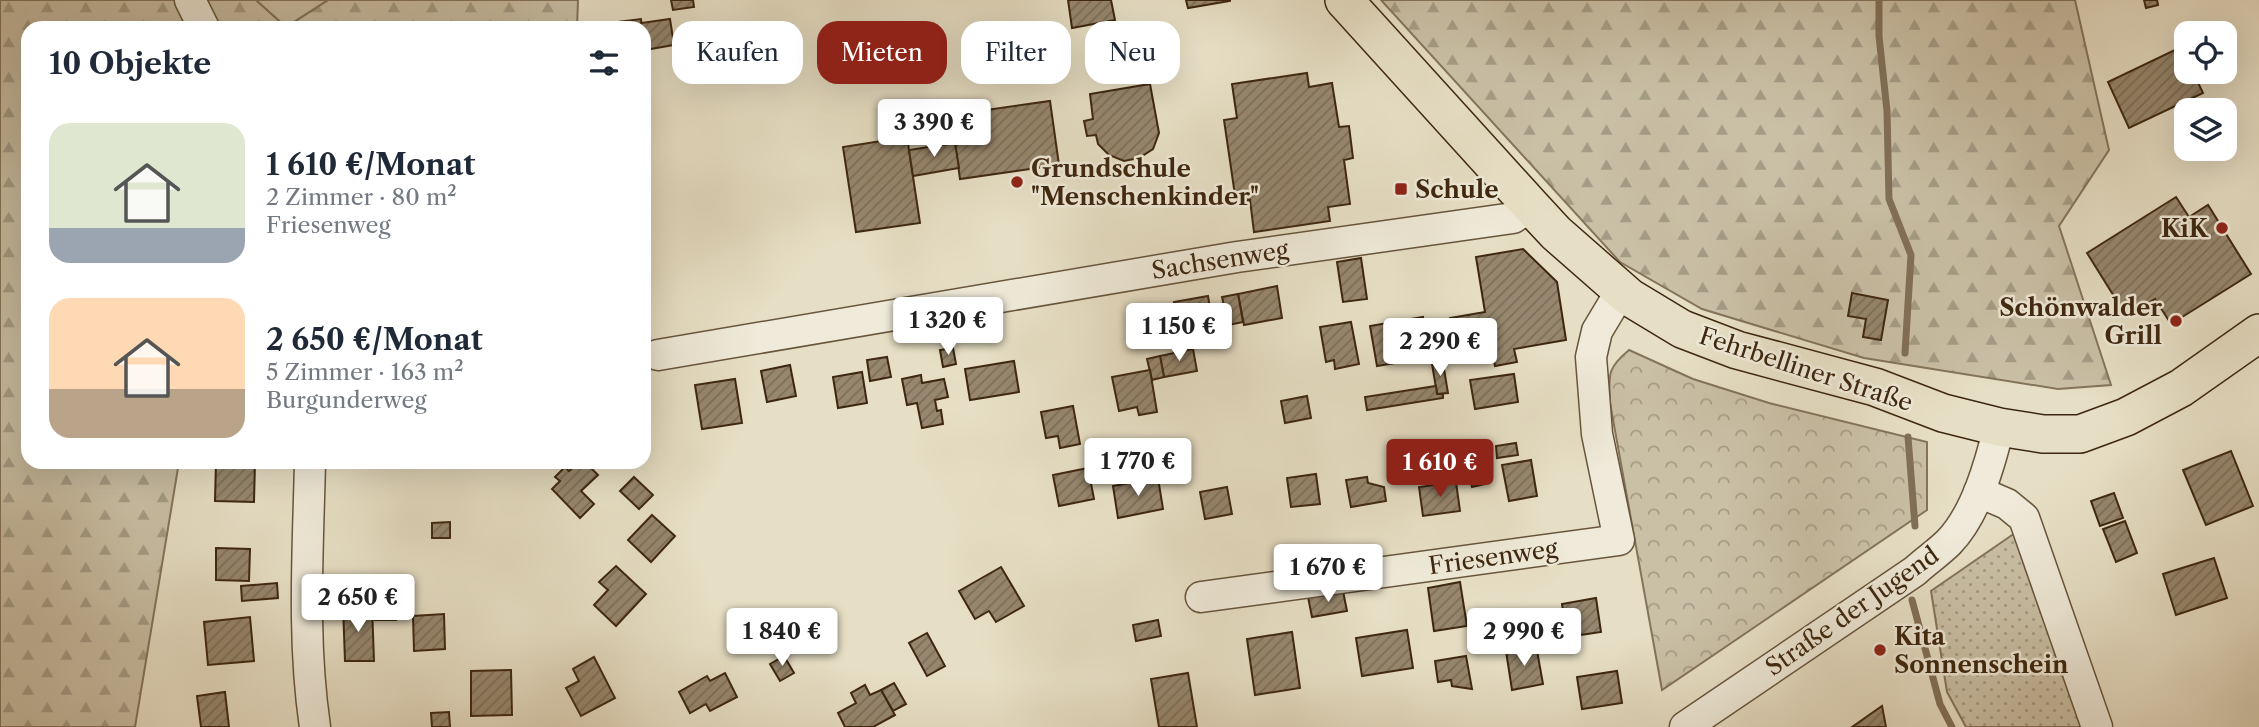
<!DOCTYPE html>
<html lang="de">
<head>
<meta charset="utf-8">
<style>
	:root { --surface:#fff; --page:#f2f2f3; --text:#1f2937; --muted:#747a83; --accent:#8f2418 }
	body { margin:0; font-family:"Libre Caslon Text",serif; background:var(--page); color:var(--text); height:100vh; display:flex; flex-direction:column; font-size:26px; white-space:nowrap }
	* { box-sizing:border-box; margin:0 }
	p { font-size:23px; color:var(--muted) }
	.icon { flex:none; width:38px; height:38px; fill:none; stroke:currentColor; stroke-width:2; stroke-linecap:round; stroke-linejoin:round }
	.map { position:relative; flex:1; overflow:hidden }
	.side { position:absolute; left:21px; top:21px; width:630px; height:448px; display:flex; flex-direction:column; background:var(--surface); border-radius:21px; box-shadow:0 7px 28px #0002 }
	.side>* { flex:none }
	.guide { position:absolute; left:672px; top:21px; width:665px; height:63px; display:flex; gap:14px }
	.fabs { position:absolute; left:2174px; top:21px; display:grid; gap:14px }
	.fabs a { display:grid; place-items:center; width:63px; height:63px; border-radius:14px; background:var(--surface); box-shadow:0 7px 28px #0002; font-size:35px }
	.price { position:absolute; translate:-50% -60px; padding:0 16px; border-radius:7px; background:#fff; color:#222; font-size:23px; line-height:46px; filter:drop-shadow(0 2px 4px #0008) }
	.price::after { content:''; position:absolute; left:50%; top:42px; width:21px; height:16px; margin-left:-10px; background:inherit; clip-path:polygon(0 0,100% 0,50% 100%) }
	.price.selected { background:var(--accent); color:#fff }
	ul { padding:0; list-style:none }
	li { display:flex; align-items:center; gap:21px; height:175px; padding:0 28px }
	li span { display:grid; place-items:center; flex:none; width:196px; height:140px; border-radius:21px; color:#555 }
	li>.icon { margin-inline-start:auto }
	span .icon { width:84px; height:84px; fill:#fffc; stroke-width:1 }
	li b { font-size:30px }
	h2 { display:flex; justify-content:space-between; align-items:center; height:84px; padding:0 28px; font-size:30px }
	.chip { padding:0 24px; border-radius:21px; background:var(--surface); box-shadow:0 7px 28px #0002; font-size:24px; line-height:63px }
	.chip.selected { background:var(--accent); color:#fff }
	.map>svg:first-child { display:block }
	.grass { fill:url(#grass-dots); stroke:#84745a; stroke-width:2 }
	.forest { fill:url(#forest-firs); stroke:#84745a; stroke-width:2 }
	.park { fill:url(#park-crowns); stroke:#84745a; stroke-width:2 }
	.garden { fill:#cac0a6; stroke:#84745a; stroke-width:2 }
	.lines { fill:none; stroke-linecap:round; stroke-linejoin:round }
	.stream { stroke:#817057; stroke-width:7 }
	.building { fill:url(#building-hatch); stroke:#3e270f; stroke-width:2 }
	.minor-casing { stroke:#68553c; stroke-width:33 }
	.major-casing { stroke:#3e270f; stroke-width:40 }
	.minor { stroke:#efead9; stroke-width:30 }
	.major { stroke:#e7dfc5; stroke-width:37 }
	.poi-dot { fill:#8f2418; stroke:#efead9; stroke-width:2.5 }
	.labels { text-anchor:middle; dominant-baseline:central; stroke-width:5; stroke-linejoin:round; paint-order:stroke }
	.poi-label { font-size:24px; font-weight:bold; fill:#3e270f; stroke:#efead9; text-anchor:start }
	.street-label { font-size:24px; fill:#3e270f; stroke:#efead9 }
</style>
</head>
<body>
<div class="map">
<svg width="2259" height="727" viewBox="0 0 2259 727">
	<defs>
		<pattern id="grass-dots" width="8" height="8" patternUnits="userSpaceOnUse" patternTransform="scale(1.75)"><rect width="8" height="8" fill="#cac0a6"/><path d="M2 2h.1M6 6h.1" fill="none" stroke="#a59c86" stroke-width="1.8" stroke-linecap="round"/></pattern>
		<pattern id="forest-firs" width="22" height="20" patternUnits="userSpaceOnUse" patternTransform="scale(1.75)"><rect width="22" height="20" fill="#cac0a6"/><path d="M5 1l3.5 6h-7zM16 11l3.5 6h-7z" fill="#a59c86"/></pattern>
		<pattern id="park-crowns" width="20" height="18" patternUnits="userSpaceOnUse" patternTransform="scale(1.75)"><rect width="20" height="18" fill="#cac0a6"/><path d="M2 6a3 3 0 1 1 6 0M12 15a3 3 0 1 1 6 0" fill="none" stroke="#a59c86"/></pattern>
		<pattern id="building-hatch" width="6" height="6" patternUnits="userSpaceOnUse" patternTransform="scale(1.75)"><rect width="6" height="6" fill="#96876e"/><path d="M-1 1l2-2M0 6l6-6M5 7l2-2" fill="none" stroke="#7c6e59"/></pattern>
	</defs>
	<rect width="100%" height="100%" fill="#e7dfc5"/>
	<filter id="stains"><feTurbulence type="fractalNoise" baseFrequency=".00286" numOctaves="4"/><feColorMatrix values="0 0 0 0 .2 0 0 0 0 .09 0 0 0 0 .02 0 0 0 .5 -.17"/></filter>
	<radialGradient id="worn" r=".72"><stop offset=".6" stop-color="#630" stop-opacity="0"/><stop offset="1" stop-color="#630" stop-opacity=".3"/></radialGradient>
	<path class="grass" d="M2015,533L2081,727H1966L1947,692L1931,591Z"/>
	<g class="forest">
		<path d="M0,0H256L286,27L328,0H578L577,28H28V462H179L135,727H0Z"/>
		<path d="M1381,0H2075L2109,150L2059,226L2111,385L2058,389L1864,358L1702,309L1620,262Z"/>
	</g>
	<path class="park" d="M1629,350L1693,379L1769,403L1927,442V510L1662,690L1610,403C1609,376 1606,369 1629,350Z"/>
	<path class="garden" d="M256,0H328L286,27Z"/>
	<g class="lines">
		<g class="stream">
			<path d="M1879,0V36L1887,111L1889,199L1911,255L1905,353"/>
			<path d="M1908,437L1915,526"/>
			<path d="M1912,600L1940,704L1952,727"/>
		</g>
	</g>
	<g class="building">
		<path d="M671,0H693L694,7L673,10Z"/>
		<path d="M1068,0H1111L1115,20L1072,28Z"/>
		<path d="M1186,0H1230V1L1188,8Z"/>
		<path d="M2144,0H2157L2158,5L2146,8Z"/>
		<path d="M641,19L642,28H610V23Z"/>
		<path d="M670,19L674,45L645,50L644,28H642L641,23Z"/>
		<path d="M2181,47L2186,57V72H2193L2203,93L2129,128L2108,82Z"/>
		<path d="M1307,73L1309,87L1332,83L1339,127L1349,126L1353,158L1344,160L1350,204L1328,207L1330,221L1254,232L1250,200L1236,202L1224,120L1237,118L1232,84Z"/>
		<path d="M1150,84L1159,133L1153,149L1139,158L1124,161L1109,155L1098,144L1096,135L1087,136L1084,121L1093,119L1090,94Z"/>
		<path d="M1050,101L1059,165L960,179L951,115Z"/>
		<path d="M907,137L920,223L856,232L843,147Z"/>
		<path d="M955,143L959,168L913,176L909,150Z"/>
		<path d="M2176,197L2189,217L2208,205L2251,274L2171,324L2155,299L2127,317L2087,253Z"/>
		<path d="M1523,249L1557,282L1566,340L1514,349L1517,362L1495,366L1492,351L1456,357L1450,318L1485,312L1476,257Z"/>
		<path d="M1361,258L1367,299L1343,302L1337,262Z"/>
		<path d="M1277,286L1282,318L1244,325L1238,294Z"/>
		<path d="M1852,293L1888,300L1881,340L1863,337L1866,319L1848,316Z"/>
		<path d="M1238,294L1243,322L1228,325L1222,297Z"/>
		<path d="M1208,296L1215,339L1181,344L1174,302Z"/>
		<path d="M1423,317L1430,357L1377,366L1370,326Z"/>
		<path d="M1351,322L1359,364L1335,369L1334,360L1326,362L1320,327Z"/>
		<path d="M953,348L956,364L943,367L940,350Z"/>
		<path d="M1193,349L1197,371L1164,377L1160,356Z"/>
		<path d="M1160,356L1164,377L1152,380L1147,359Z"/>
		<path d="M887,357L891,377L870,381L867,360Z"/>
		<path d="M1014,361L1019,392L970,400L965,369Z"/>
		<path d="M1443,363L1448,393L1437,394L1432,364Z"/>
		<path d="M790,365L796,396L767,402L761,371Z"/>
		<path d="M1150,370L1157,412L1139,415L1137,407L1119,411L1112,377Z"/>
		<path d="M862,372L867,403L838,408L833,377Z"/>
		<path d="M1514,374L1518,402L1475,409L1470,380Z"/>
		<path d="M921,375L922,383L944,379L948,397L935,400L937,411L941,410L943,424L922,428L917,403L907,405L902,379Z"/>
		<path d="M735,379L742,423L702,429L695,385Z"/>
		<path d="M1436,386L1437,394H1443V398L1367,410L1365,397Z"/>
		<path d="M1307,396L1311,418L1285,423L1281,401Z"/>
		<path d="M1073,406L1080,444L1060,448L1058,436L1046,438L1041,412Z"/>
		<path d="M1516,443L1518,455L1497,458L1496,446Z"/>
		<path d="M2231,451L2253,506L2206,525L2183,470Z"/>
		<path d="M1479,453L1485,484L1472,487L1465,456Z"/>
		<path d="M1531,460L1537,496L1509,501L1502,465Z"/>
		<path d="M216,462H255L254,502L215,501Z"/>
		<path d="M579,462H585L598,475L581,491L594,504L580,518L552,489L560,481L555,477L565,467L569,471Z"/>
		<path d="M1088,468L1094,499L1059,506L1053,475Z"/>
		<path d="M1316,474L1320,504L1291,507L1287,478Z"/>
		<path d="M634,477L653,495L639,509L620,491Z"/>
		<path d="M1367,477L1368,483L1384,487L1386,501L1351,507L1346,480Z"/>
		<path d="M1158,478L1163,509L1118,518L1113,486Z"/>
		<path d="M1456,482L1460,511L1423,516L1419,487Z"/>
		<path d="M1227,487L1232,514L1205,519L1200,492Z"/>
		<path d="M2114,493L2123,518L2100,526L2091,501Z"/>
		<path d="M652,515L675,536L651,562L628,540Z"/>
		<path d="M2125,521L2137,553L2116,562L2103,529Z"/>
		<path d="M450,522V538H432V523Z"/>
		<path d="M216,548L250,549L249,581L216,580Z"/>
		<path d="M2214,558L2227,598L2176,615L2163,574Z"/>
		<path d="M616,566L646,594L616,626L594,605L608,590L599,582Z"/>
		<path d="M1001,567L1024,606L996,622L989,611L975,619L959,591Z"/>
		<path d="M1460,582L1467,626L1434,631L1428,588Z"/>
		<path d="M277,583L278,598L242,601L241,586Z"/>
		<path d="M1343,591L1347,611L1312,617L1308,597Z"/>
		<path d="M1596,598L1601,632L1567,637L1562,604Z"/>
		<path d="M374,599H395L396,620H375Z"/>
		<path d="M343,606H372L374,661H345Z"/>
		<path d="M444,614L445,649L414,651L413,616Z"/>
		<path d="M250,617L254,661L208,665L204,622Z"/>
		<path d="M1158,620L1161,636L1136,641L1133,625Z"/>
		<path d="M1407,630L1413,668L1362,676L1356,638Z"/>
		<path d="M1292,632L1300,688L1255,695L1247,639Z"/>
		<path d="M927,633L945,666L927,676L909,643Z"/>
		<path d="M1536,645L1543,684L1512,690L1506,651Z"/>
		<path d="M784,656L794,673L780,681L770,664Z"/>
		<path d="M1466,656L1472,689L1452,686L1451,680L1438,682L1435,661Z"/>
		<path d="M594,657L615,698L581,716L566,688L579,681L573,669Z"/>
		<path d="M511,670L512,715L471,716V671Z"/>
		<path d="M1617,671L1622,703L1582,709L1577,677Z"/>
		<path d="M725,673L737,697L710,711L706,704L690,713L679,692L707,676L710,681Z"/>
		<path d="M1188,673L1197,727H1159L1151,679Z"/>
		<path d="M894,683L906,704L893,711L881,690Z"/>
		<path d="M865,685L870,695L881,690L895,715L873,727H845L838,713L856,703L851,693Z"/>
		<path d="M225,692L229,727H201L197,696Z"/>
		<path d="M1882,706L1886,727H1852Z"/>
		<path d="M449,712L450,727H432L431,713Z"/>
	</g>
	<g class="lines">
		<defs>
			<g id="minor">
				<path d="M190,0L204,28"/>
				<path d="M658,355L1237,257L1513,218L1531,206"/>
				<path d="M310,462C308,551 302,639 315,727"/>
				<path d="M1979,492L2007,504L2024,518L2097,727"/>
				<path d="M1201,597L1619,540L1597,434L1591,357L1597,331L1621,291"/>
				<path d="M1685,727L1915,571C1926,561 1939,552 1949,542C1976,514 1990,464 1999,427"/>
			</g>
			<path id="major" d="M1344,0L1531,206L1556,233L1629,297L1682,329L1737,350L1875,387L1943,413L1999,427L2043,434H2080L2126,417L2181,388L2259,333"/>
		</defs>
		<use href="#minor" class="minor-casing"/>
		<use href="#major" class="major-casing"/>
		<use href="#minor" class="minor"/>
		<use href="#major" class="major"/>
	</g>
	<g class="poi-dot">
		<circle cx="1017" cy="182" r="7"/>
		<rect x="1394" y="182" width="14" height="14" rx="3.5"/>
		<circle cx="2222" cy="228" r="7"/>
		<circle cx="2176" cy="321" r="7"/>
		<circle cx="1880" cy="650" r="7"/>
	</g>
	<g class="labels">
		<g class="poi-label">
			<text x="1031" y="168">Grundschule<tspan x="1031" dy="28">"Menschenkinder"</tspan></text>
			<text x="1415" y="189">Schule</text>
			<text x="2208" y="228" text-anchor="end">KiK</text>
			<text x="2162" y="307" text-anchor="end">Schönwalder<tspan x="2162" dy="28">Grill</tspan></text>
			<text x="1894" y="636">Kita<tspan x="1894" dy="28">Sonnenschein</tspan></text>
		</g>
		<g class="street-label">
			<text transform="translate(1220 260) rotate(-9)">Sachsenweg</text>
			<text transform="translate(1806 369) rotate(18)">Fehrbelliner Straße</text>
			<text transform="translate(1493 557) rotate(-8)">Friesenweg</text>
			<text transform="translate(1852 611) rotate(-35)">Straße der Jugend</text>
		</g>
	</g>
	<rect width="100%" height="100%" filter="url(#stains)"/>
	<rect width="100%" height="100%" fill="url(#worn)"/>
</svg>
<div class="fabs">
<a><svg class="icon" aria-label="locate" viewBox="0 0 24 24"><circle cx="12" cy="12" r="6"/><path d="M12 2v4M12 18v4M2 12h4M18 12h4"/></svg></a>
<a><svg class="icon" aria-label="layers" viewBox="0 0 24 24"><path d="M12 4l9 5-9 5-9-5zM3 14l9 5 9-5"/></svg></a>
</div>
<b class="price" style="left:934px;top:159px">3 390 €</b>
<b class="price" style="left:948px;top:357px">1 320 €</b>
<b class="price" style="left:1179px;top:363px">1 150 €</b>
<b class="price" style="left:1440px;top:378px">2 290 €</b>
<b class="price" style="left:1138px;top:498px">1 770 €</b>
<b class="price selected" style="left:1440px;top:499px">1 610 €</b>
<b class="price" style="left:1328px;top:604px">1 670 €</b>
<b class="price" style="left:358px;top:634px">2 650 €</b>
<b class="price" style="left:782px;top:668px">1 840 €</b>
<b class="price" style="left:1524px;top:668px">2 990 €</b>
<div class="guide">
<a class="chip">Kaufen</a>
<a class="chip selected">Mieten</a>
<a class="chip">Filter</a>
<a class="chip">Neu</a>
</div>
<section class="side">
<h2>10 Objekte<svg class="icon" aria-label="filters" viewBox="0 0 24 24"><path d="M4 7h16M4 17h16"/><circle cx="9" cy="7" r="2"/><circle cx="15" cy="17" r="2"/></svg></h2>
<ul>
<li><span style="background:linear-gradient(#dfe7d0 75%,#9aa5b1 0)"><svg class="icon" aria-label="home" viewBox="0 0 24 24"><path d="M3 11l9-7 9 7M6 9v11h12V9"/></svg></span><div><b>1 610 €/Monat</b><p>2 Zimmer · 80 m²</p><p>Friesenweg</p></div></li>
<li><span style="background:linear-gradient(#ffd9b3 65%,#b9a48a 0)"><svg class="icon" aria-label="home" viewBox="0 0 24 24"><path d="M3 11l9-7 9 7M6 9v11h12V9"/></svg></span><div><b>2 650 €/Monat</b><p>5 Zimmer · 163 m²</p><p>Burgunderweg</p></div></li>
</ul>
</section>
</div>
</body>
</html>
